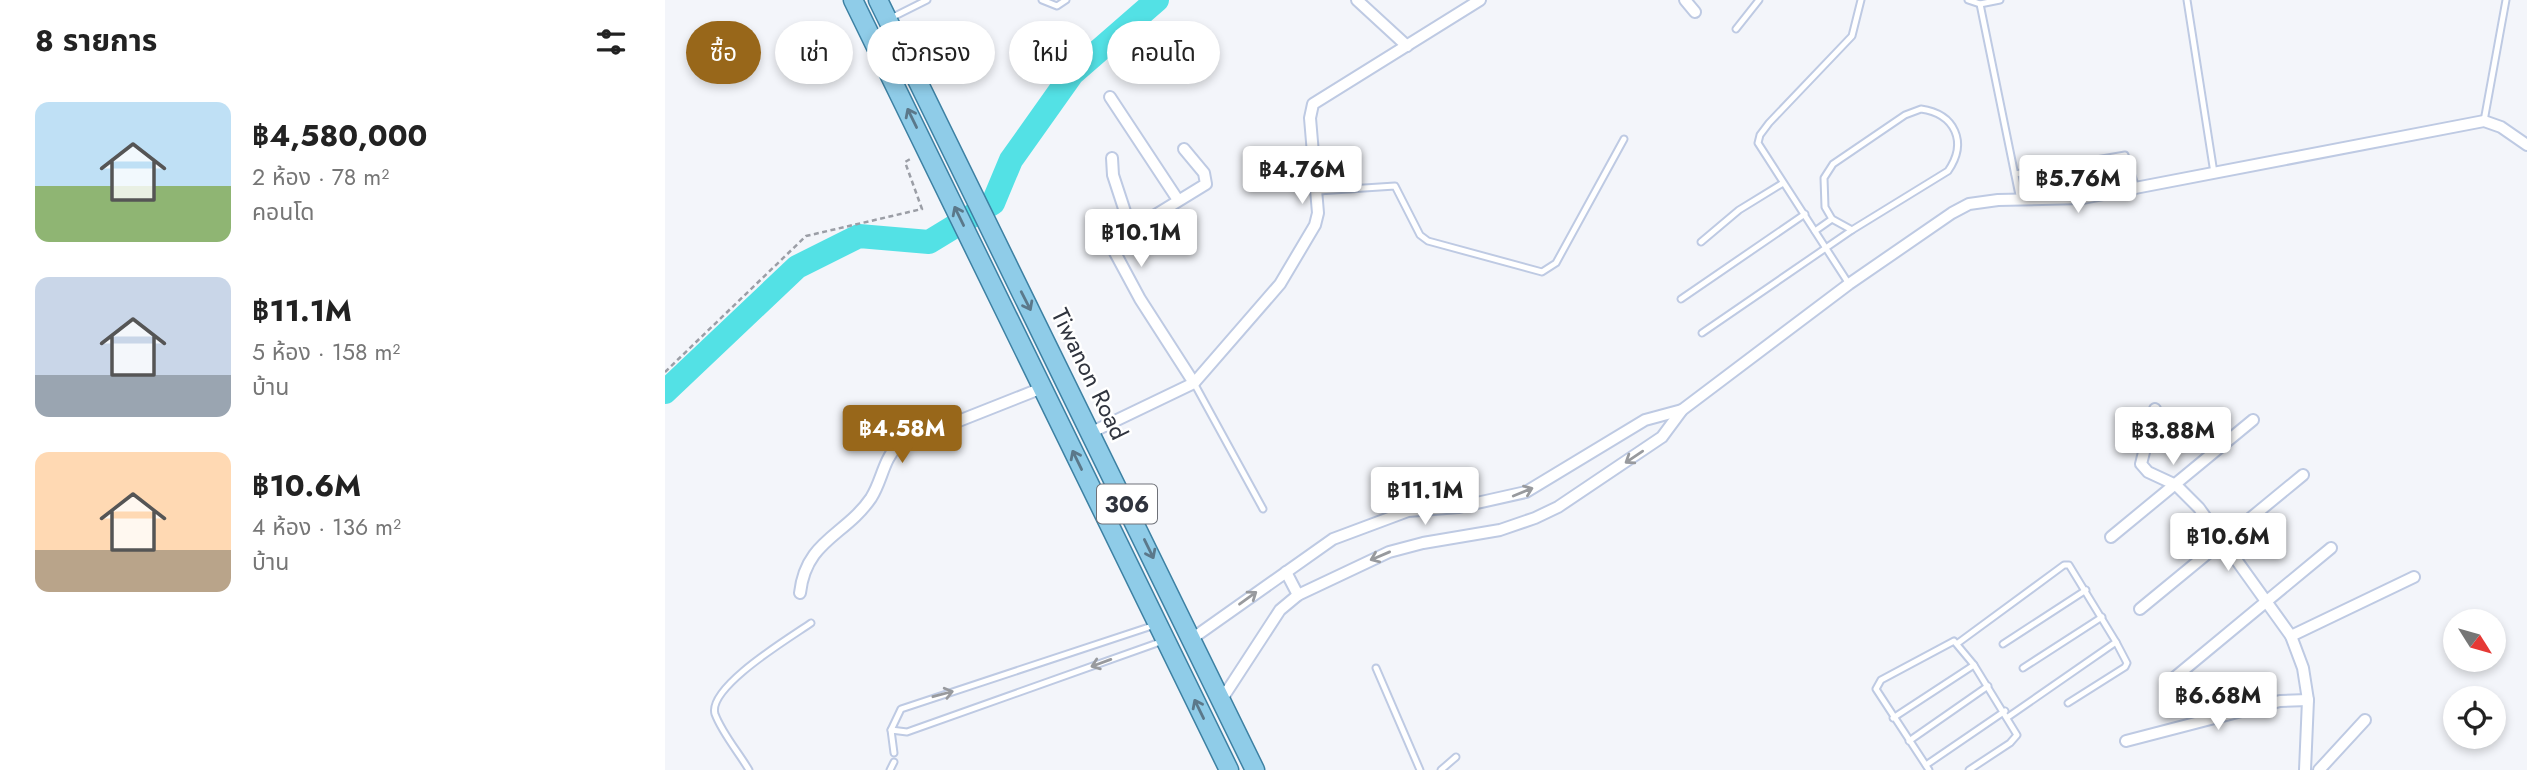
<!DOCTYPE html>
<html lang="th">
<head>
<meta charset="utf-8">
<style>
	:root { --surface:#fff; --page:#f6f6f6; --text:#222; --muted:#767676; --accent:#98671a }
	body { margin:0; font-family:Jost,"Noto Sans Thai",sans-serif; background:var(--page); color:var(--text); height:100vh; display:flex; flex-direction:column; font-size:26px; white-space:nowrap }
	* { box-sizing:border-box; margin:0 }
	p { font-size:23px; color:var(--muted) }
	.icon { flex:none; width:38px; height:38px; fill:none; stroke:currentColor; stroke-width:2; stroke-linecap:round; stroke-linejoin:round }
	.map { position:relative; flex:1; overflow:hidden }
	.sheet { display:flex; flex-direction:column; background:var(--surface); width:665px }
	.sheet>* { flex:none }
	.top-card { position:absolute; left:21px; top:21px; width:665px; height:63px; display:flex; gap:14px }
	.needle { width:46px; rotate:127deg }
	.fabs { position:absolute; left:1778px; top:609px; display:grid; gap:14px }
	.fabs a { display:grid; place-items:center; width:63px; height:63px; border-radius:50%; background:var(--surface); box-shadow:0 4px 10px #0003; font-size:35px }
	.price { position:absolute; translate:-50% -60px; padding:0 16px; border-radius:7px; background:#fff; color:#222; font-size:23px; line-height:46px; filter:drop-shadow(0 2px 4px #0008) }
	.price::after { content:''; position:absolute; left:50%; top:42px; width:21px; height:16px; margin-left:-10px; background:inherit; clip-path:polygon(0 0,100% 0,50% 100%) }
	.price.current { background:var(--accent); color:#fff }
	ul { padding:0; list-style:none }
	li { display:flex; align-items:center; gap:21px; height:175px; padding:0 35px }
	li span { display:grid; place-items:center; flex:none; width:196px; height:140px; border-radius:14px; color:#555 }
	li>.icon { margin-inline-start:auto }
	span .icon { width:84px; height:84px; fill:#fffc; stroke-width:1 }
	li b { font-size:30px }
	h2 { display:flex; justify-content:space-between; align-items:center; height:84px; padding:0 35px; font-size:30px }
	.chip { padding:0 24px; border-radius:32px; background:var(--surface); box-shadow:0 4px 10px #0003; font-size:24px; line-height:63px }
	.chip.current { background:var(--accent); color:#fff }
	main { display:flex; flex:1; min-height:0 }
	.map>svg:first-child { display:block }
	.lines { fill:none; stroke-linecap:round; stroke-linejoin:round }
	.river { stroke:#53e1e5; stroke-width:24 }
	.lane-casing { stroke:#becae3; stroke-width:9 }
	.street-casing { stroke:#becae3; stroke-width:14 }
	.primary-casing { stroke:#3d81a3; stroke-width:21 }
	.path { stroke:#9b9ea6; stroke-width:2.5; stroke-dasharray:5 3.5; stroke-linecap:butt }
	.lane { stroke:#fff; stroke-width:5 }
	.street { stroke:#fff; stroke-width:10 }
	.primary { stroke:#8fcce8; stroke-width:18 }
	.oneway { stroke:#5b788a }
	.oneway2 { stroke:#989a9e }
	.labels { text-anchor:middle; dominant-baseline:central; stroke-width:5; stroke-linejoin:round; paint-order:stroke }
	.shield { fill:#fff; stroke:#6e7178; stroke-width:2 }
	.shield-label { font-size:23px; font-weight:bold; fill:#30343e }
	.street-label { font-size:24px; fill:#30343e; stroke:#fff }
</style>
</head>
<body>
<main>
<section class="sheet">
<h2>8 รายการ<svg class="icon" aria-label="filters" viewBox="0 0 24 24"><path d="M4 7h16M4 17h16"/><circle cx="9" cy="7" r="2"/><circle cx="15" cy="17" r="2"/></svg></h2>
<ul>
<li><span style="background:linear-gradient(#bfe0f5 60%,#8fb573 0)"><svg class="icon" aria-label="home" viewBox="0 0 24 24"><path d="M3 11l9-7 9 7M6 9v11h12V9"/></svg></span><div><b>฿4,580,000</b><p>2 ห้อง · 78 m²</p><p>คอนโด</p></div></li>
<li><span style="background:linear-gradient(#c9d6e8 70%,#9aa5b1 0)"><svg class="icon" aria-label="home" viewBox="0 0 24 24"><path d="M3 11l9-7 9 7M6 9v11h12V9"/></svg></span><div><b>฿11.1M</b><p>5 ห้อง · 158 m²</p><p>บ้าน</p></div></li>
<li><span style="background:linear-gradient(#ffd9b3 70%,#b9a48a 0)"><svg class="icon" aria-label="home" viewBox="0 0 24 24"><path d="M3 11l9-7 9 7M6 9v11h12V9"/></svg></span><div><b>฿10.6M</b><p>4 ห้อง · 136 m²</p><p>บ้าน</p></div></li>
</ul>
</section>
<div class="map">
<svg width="1862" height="770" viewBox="0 0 1862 770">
	<rect width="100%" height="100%" fill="#f3f5fa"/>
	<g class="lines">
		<path class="river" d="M0,392L132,267L194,236L264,242L328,203L346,160L407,74L492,0"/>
		<defs>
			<g id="lane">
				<path d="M377,0L392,6L401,0"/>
				<path d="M1303,0L1315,4L1335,0"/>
				<path d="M1522,0L1549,173"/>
				<path d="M1315,4L1355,200"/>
				<path d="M226,18L262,0"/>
				<path d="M1071,29L1094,0"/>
				<path d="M1256,109C1290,114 1303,142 1283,171L1187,230L1167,219L1160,207L1159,178L1168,164L1240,115Z"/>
				<path d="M1819,121L1841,0"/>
				<path d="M1350,174L1460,155L1471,188"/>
				<path d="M653,191L730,186L755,235L763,241L877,272L891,263L959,139"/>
				<path d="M1150,231L1167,219"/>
				<path d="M1036,242L1074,210L1118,183"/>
				<path d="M1184,284L1093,143L1095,135L1104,123L1187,36L1196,0"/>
				<path d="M1016,299L1140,214"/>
				<path d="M1037,333L1187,230"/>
				<path d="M529,383L598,509"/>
				<path d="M1293,643L1399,565H1404L1451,642"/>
				<path d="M1338,644L1421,590"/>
				<path d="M711,668L755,770"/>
				<path d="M1358,668L1437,617"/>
				<path d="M1343,717L1451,642L1462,663L1460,667L1403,703"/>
				<path d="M1228,718L1309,665"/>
				<path d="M226,730L242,732L498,641"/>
				<path d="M1244,741L1323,686"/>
				<path d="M229,753L226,730L236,709L490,625"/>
				<path d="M1261,765L1340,711"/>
				<path d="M84,770C74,753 57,733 50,714C42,687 126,637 146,623"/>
				<path d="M225,770L229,762"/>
				<path d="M776,770L791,757"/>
				<path d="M1264,770L1211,689L1216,680L1289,641L1309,665L1352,735L1345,743L1304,770"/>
			</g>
			<g id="street">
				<path d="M692,0L742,46"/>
				<path d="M1020,0L1030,12"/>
				<path d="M445,97L513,200"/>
				<path d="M447,158L448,175L466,230L447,247L475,299L529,383"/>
				<path d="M466,230L541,184L539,173L519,149"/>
				<path d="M1490,409L1476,464L1483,472L1511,485L1534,508L1626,636L1638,668L1643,700L1640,770"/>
				<path d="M427,432L529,383L615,284L650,225L653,213L645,118L648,104L815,0"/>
				<path d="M1446,537L1588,420"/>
				<path d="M621,572L633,595"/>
				<path d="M135,593C141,540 180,536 206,498C217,481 218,460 233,445L377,388"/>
				<path d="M1475,609L1638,475"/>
				<path d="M1626,636L1749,577"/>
				<path d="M528,638L668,539L743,511L794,507L861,492L980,420L1017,410"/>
				<path d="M1509,678L1666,548"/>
				<path d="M557,699L615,610L633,595L724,552L758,543L835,530L870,518L893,507L997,437L1017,410L1184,284L1287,213L1304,204L1333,200L1418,198L1819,121L1836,127L1862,145"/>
				<path d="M1461,741L1615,701L1643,700"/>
				<path d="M1654,770L1700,720"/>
			</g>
			<g id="primary">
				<path d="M188,0L564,770"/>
				<path d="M213,0L590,770"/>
			</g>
		</defs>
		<use href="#lane" class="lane-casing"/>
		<use href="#street" class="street-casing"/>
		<use href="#primary" class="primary-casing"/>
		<path class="path" d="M0,372L141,236L257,209L240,162L247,158"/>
		<use href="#lane" class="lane"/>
		<use href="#street" class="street"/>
		<use href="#primary" class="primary"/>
	</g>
	<defs><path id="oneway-shaft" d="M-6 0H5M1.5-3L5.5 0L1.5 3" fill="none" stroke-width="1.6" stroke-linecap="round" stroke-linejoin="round" transform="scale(1.75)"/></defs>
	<g class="oneway">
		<use href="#oneway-shaft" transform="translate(247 118) rotate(-116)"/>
		<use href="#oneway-shaft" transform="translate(294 216) rotate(-116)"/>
		<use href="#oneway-shaft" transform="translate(361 301) rotate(63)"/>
		<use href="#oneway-shaft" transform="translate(412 460) rotate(-116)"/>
		<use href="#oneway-shaft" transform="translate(484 549) rotate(64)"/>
		<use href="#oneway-shaft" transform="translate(534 709) rotate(-116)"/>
	</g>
	<g class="oneway2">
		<use href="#oneway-shaft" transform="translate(969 457) rotate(146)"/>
		<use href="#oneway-shaft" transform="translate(858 492) rotate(-22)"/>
		<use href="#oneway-shaft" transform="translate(715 556) rotate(157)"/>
		<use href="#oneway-shaft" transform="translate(583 598) rotate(-36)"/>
		<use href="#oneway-shaft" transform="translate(436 663) rotate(160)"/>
		<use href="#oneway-shaft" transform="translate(278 694) rotate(-15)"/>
	</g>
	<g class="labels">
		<rect class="shield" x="432" y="484.5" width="60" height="39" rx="5"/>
		<g class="shield-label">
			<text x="462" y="504">306</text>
		</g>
		<g class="street-label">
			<text transform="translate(425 374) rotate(64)">Tiwanon Road</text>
		</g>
	</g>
</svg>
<div class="fabs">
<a><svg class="needle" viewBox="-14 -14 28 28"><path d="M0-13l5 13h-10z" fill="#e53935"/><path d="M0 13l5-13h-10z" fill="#767676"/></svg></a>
<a><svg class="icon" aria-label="locate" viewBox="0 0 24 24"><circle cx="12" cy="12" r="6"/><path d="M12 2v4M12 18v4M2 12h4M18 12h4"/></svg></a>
</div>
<b class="price" style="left:637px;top:206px">฿4.76M</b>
<b class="price" style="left:1413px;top:215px">฿5.76M</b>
<b class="price" style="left:476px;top:269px">฿10.1M</b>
<b class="price current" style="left:237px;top:465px">฿4.58M</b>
<b class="price" style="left:1508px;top:467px">฿3.88M</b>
<b class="price" style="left:760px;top:527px">฿11.1M</b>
<b class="price" style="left:1563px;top:573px">฿10.6M</b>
<b class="price" style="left:1553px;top:732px">฿6.68M</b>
<div class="top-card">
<a class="chip current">ซื้อ</a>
<a class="chip">เช่า</a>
<a class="chip">ตัวกรอง</a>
<a class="chip">ใหม่</a>
<a class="chip">คอนโด</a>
</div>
</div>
</main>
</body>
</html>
